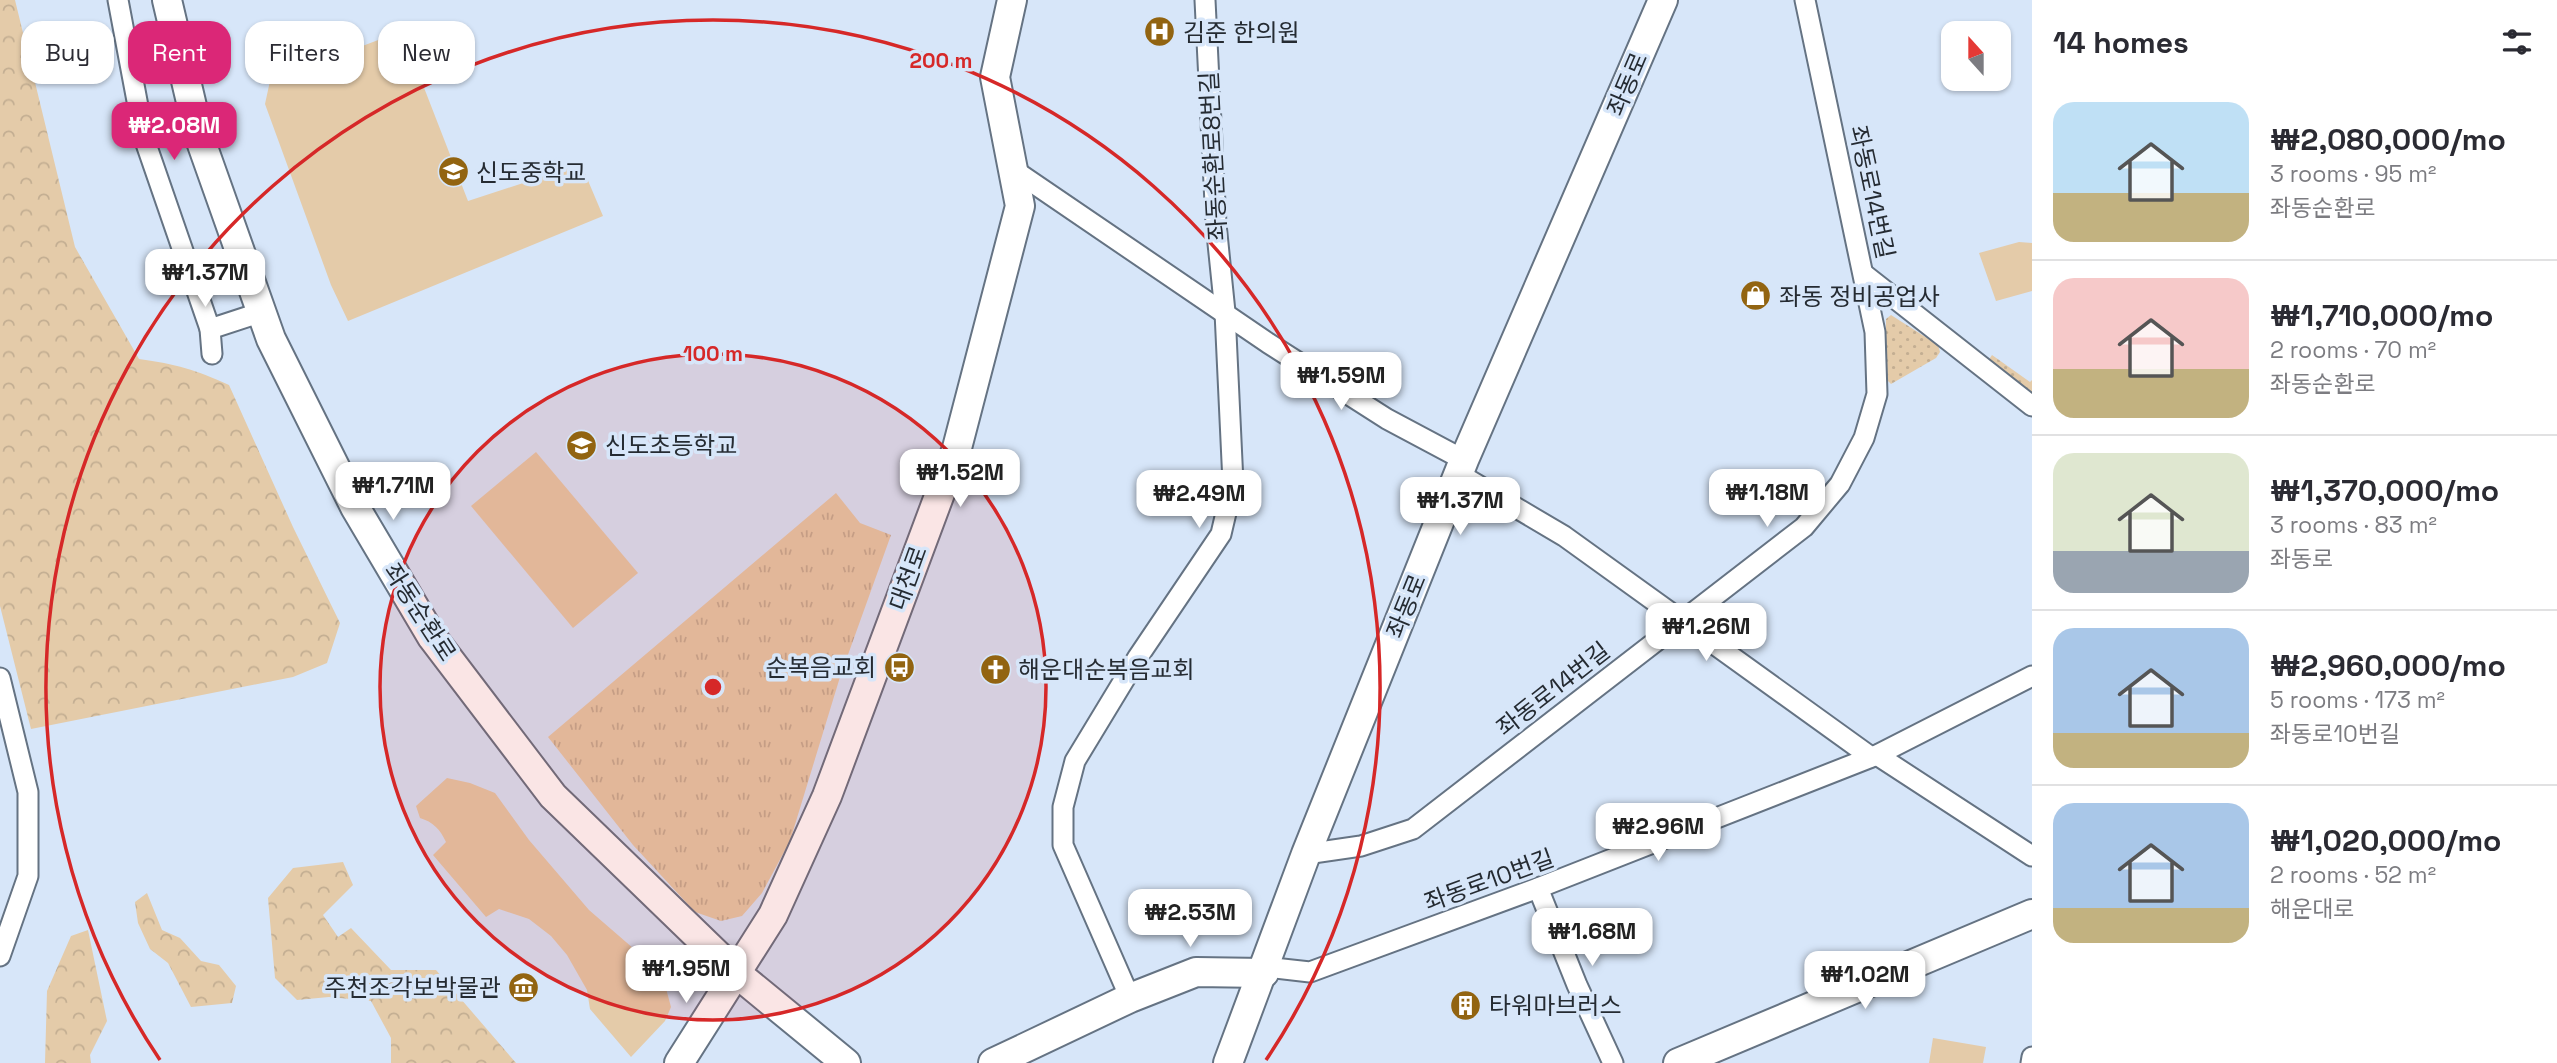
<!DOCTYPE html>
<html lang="en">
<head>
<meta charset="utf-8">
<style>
	:root { --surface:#fff; --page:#f7f7f7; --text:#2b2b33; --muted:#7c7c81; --line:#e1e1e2; --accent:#db2777 }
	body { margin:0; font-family:"Space Grotesk","Noto Sans KR",sans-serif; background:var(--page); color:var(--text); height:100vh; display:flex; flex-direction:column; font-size:26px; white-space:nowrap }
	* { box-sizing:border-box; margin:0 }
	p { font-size:23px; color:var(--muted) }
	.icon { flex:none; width:38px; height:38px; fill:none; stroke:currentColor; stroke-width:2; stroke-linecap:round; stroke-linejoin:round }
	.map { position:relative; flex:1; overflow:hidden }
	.sheet { display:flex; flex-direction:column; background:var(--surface); width:525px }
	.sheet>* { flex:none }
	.top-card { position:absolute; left:21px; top:21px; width:665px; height:63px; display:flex; gap:14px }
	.needle { width:46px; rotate:339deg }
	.tools { position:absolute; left:1941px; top:21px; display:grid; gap:14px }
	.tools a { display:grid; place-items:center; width:70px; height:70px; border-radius:14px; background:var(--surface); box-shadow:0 2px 5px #0004; font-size:35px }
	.price { position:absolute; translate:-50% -60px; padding:0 16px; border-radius:14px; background:#fff; color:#222; font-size:23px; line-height:46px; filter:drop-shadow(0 2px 4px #0008) }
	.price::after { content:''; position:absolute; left:50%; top:42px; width:21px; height:16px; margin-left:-10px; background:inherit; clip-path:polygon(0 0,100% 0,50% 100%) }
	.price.current { background:var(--accent); color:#fff }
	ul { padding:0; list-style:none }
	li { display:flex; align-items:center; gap:21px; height:175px; padding:0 21px }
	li+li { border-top:2px solid var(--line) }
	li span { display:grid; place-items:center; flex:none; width:196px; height:140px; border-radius:21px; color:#555 }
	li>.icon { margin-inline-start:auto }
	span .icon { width:84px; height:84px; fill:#fffc; stroke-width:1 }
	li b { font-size:30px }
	h2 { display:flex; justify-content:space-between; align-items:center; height:84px; padding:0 21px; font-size:30px }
	.pill { padding:0 24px; border-radius:21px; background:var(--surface); box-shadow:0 2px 5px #0004; font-size:24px; line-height:63px }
	.pill.current { background:var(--accent); color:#fff }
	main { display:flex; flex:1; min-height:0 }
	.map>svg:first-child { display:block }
	.grass { fill:#e4cba9 }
	.forest { fill:url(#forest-crowns) }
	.park { fill:url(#park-tufts) }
	.garden { fill:url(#garden-dots) }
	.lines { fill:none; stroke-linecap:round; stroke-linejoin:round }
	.street-casing { stroke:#657383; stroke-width:23 }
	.secondary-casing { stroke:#657383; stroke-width:32 }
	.street { stroke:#fff; stroke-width:19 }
	.secondary { stroke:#fff; stroke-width:28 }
	.ring { fill:none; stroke:#d62828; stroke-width:3.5 }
	.labels { text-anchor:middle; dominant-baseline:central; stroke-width:7; stroke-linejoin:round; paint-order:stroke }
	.poi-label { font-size:24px; fill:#252b32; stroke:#d7e6f9; text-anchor:start }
	.street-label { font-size:24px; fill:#252b32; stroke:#d7e6f9 }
	.centre { fill:#d62828; stroke:#d7e6f9; stroke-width:3.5 }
	.ring-label { font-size:21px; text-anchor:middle; font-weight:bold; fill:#d62828; stroke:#d7e6f9; stroke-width:7; stroke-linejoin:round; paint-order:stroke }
</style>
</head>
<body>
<main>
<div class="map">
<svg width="2032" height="1063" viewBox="0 0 2032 1063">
	<defs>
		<pattern id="forest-crowns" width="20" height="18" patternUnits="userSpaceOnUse" patternTransform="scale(1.75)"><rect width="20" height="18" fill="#e4cba9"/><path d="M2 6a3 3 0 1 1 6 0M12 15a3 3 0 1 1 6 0" fill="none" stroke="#c3ae92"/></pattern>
		<pattern id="park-tufts" width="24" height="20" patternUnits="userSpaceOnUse" patternTransform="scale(1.75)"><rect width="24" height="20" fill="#e4cba9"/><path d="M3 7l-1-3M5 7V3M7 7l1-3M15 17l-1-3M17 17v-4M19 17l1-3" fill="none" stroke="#c3ae92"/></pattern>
		<pattern id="garden-dots" width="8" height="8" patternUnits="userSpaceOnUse" patternTransform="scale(1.75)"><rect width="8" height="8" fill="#e4cba9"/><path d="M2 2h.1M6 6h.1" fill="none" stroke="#c3ae92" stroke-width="1.8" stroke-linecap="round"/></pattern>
	</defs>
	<rect width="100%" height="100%" fill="#d7e6f9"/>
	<g class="grass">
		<path d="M402,31L468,201L581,164L603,216L348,321L331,285L265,104L270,81Z"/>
		<path d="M2019,242L2032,243V291L1996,301L1979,253Z"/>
		<path d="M536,452L638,573L573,628L471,506Z"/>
		<path d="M447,778L470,783L495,793L529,840L589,910L656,968L664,981L671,1007L665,1021L631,1057L590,1009L587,990L567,955L551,936L529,919L499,909L486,917L433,855L446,842C440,829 433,822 420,818L416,806Z"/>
		<path d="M1933,1038L1986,1047L1983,1063H1929Z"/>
	</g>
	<g class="forest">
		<path d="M0,0H15L75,247L139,359C176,364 196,370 229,385L293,527L340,623L327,663L293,677L31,729L0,606Z"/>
		<path d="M343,862L353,885L323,915L338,937L351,928L391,970H436L516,1063H391V1038L371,1001L329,997L297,1000L275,978L268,898L293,868Z"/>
		<path d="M147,893L162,930L180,938L201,961L219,965L236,986L232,1003L191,1007L168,963L150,949L138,923L135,902Z"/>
		<path d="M88,930L107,1021L90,1055L91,1063H45L47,991L71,936Z"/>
	</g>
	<path class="park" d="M836,493L860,523L891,535L840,677L790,841L762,893L742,916L721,921L695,912L633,845L548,737Z"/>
	<g class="garden">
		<path d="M1891,315L1938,345L1940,352L1936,358L1891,384L1885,378L1886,319Z"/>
		<path d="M1992,355L2030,382L2032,380V396L1988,361Z"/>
	</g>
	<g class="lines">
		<defs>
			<g id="street">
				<path d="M118,0L144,138L210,329"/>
				<path d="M1014,170L1268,343L1387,419L1464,460"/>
				<path d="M1865,275L2032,406"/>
				<path d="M212,354L210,329L262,312"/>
				<path d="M1459,474L1564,536L1871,757"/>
				<path d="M0,678L28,792V876L0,956"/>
				<path d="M1877,755L2032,856"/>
				<path d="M1306,854L1361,846L1413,829L1804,527L1840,484L1864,438L1877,394L1875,332L1805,0"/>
				<path d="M1538,888L1577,985L1613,1063"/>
				<path d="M1266,967L1310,972L1538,888L1877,755L2032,676"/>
				<path d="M1130,998L1063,845V807L1075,761L1138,657L1221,534L1233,483L1225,312L1216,224L1205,0"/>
				<path d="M2031,1063L2032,1057"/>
			</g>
			<g id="secondary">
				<path d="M167,0L199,136L271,339L355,507L432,637L553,796L735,972L846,1063"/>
				<path d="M679,1063L773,915L827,796L957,448L1020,206L995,77L1012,0"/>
				<path d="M993,1063L1130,998L1196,972L1264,973"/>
				<path d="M1228,1063L1306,854L1464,460L1663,0"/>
				<path d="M1678,1063L2032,914"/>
			</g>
		</defs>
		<use href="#street" class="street-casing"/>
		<use href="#secondary" class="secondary-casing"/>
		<use href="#street" class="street"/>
		<use href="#secondary" class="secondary"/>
	</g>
	<circle cx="713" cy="687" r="333" fill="#d62828" fill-opacity=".12"/>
	<g class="ring">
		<circle cx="713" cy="687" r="333"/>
		<path d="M160 1060A667 667 0 1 1 1266 1060"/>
	</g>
	<defs>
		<symbol id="hospital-disc" viewBox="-11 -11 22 22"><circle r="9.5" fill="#926411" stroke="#d7e6f9"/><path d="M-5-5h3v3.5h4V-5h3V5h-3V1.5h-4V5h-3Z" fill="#fff"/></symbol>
		<symbol id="school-disc" viewBox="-11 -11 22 22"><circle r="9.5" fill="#926411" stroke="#d7e6f9"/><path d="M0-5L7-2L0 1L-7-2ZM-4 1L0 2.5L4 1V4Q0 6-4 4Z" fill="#fff"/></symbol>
		<symbol id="shop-disc" viewBox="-11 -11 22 22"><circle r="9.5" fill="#926411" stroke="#d7e6f9"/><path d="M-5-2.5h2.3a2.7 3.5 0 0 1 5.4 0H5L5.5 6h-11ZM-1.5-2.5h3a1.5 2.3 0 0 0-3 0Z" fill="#fff"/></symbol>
		<symbol id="bus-disc" viewBox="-11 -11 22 22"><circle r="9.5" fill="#926411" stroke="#d7e6f9"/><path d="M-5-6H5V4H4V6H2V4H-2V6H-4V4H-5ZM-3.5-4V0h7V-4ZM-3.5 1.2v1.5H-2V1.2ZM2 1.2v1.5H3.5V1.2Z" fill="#fff"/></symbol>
		<symbol id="church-disc" viewBox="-11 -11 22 22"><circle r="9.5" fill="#926411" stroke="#d7e6f9"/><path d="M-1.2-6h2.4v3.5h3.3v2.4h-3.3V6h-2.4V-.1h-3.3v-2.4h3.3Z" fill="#fff"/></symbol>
		<symbol id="museum-disc" viewBox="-11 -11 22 22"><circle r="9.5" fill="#926411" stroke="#d7e6f9"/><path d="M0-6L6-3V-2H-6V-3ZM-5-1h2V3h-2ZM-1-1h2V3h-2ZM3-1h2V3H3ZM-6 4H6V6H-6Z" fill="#fff"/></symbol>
		<symbol id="building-disc" viewBox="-11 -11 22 22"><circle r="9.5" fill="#926411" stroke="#d7e6f9"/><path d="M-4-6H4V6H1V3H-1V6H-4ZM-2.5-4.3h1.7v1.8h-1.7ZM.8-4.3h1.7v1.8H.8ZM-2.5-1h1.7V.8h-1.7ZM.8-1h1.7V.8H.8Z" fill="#fff"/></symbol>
	</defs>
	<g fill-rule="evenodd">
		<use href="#hospital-disc" x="1142" y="14" width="35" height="35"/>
		<use href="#school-disc" x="436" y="154" width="35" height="35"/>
		<use href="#shop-disc" x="1738" y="278" width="35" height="35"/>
		<use href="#school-disc" x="564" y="428" width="35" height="35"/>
		<use href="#bus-disc" x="882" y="650" width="35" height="35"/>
		<use href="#church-disc" x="978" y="652" width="35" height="35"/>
		<use href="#museum-disc" x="506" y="970" width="35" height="35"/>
		<use href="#building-disc" x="1448" y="988" width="35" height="35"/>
	</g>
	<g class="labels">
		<g class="poi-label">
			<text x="1183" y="32">김준 한의원</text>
			<text x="476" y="172">신도중학교</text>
			<text x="1779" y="296">좌동 정비공업사</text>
			<text x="605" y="445">신도초등학교</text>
			<text x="876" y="667" text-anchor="end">순복음교회</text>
			<text x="1018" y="669">해운대순복음교회</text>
			<text x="501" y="987" text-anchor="end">주천조각보박물관</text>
			<text x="1489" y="1005">타워마브러스</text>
		</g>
		<g class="street-label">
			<text transform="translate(1627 84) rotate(-67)">좌동로</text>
			<text transform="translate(1213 156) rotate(-93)">좌동순환로8번길</text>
			<text transform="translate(1872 192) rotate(78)">좌동로14번길</text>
			<text transform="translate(908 578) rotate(-70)">대천로</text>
			<text transform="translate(1406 606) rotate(-68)">좌동로</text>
			<text transform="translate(420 612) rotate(57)">좌동순환로</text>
			<text transform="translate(1553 689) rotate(-38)">좌동로14번길</text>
			<text transform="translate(1489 880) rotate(-20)">좌동로10번길</text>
		</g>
	</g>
	<circle cx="713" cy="687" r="10" class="centre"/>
	<g class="ring-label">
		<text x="941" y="68">200 m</text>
		<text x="713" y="361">100 m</text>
	</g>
</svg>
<div class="tools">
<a><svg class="needle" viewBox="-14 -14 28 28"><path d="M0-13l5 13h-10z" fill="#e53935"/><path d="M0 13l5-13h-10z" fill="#7c7c81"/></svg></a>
</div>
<b class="price current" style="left:174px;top:162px">₩2.08M</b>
<b class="price" style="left:205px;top:309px">₩1.37M</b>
<b class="price" style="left:1341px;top:412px">₩1.59M</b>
<b class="price" style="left:960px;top:509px">₩1.52M</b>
<b class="price" style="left:393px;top:522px">₩1.71M</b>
<b class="price" style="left:1767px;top:529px">₩1.18M</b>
<b class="price" style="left:1199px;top:530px">₩2.49M</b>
<b class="price" style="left:1460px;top:537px">₩1.37M</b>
<b class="price" style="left:1706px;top:663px">₩1.26M</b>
<b class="price" style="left:1658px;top:863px">₩2.96M</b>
<b class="price" style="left:1190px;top:949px">₩2.53M</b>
<b class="price" style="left:1592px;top:968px">₩1.68M</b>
<b class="price" style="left:686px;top:1005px">₩1.95M</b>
<b class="price" style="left:1865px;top:1011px">₩1.02M</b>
<div class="top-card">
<a class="pill">Buy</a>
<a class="pill current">Rent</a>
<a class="pill">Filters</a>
<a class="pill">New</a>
</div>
</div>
<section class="sheet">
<h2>14 homes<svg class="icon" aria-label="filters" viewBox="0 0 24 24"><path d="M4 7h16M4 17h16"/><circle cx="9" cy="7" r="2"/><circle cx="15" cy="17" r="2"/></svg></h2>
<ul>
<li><span style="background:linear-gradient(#bfe0f5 65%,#c2b280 0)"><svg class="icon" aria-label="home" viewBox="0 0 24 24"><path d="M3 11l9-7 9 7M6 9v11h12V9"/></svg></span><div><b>₩2,080,000/mo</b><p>3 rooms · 95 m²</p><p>좌동순환로</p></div></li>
<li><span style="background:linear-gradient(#f6c9c9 65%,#c2b280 0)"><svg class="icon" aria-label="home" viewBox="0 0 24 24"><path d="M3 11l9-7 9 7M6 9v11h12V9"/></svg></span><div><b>₩1,710,000/mo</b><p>2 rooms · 70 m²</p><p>좌동순환로</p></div></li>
<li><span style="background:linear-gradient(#dfe7d0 70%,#9aa5b1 0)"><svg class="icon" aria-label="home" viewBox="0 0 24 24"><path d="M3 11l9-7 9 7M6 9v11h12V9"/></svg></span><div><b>₩1,370,000/mo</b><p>3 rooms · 83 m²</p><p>좌동로</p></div></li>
<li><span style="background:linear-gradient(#a9c7e8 75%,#c2b280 0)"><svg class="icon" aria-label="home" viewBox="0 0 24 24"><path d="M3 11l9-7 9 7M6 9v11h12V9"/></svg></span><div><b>₩2,960,000/mo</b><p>5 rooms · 173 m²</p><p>좌동로10번길</p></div></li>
<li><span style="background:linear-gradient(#a9c7e8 75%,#c2b280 0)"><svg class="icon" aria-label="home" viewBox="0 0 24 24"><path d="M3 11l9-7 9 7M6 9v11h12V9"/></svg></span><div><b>₩1,020,000/mo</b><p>2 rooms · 52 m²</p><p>해운대로</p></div></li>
</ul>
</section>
</main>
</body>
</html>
